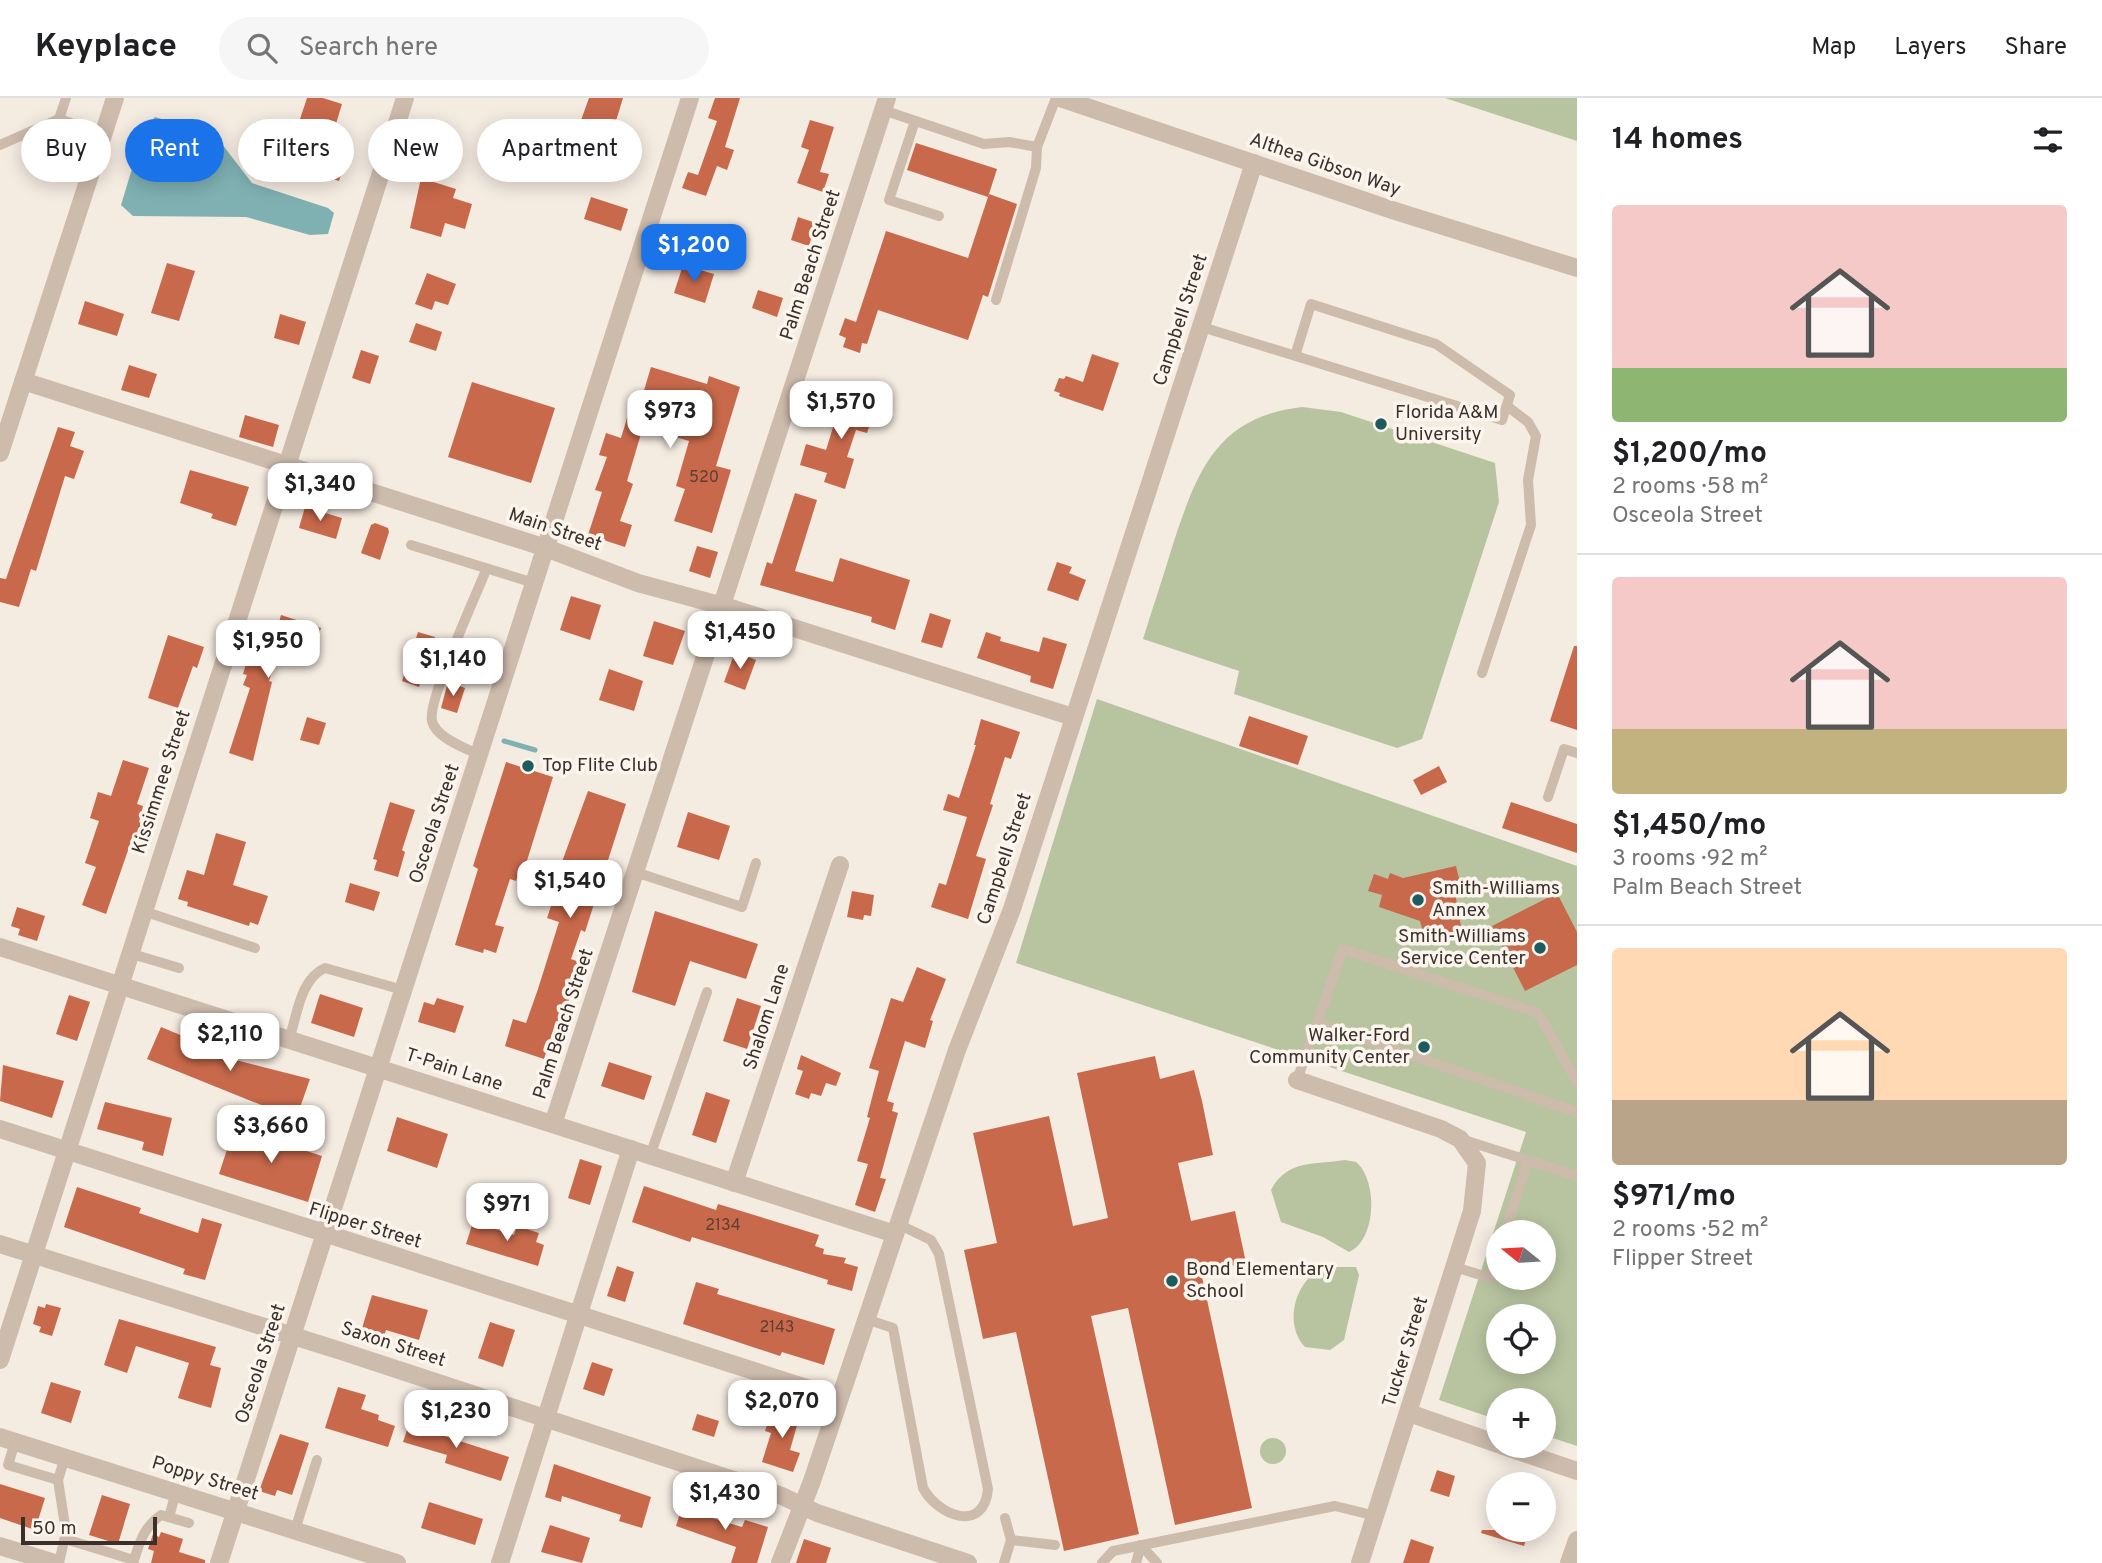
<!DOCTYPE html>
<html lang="en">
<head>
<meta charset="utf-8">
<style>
	:root { --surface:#fff; --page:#f6f6f6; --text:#202124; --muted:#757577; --line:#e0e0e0; --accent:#1a73e8 }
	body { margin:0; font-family:Overpass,sans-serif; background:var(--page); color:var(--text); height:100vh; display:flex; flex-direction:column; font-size:26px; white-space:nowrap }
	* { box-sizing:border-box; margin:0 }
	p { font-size:23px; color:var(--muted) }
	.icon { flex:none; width:38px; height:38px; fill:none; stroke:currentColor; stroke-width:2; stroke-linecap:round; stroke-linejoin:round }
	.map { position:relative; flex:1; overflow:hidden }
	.side { display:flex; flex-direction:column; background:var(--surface); width:525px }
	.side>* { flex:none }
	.guide { position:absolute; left:21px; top:21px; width:665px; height:63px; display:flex; gap:14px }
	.needle { width:46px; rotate:288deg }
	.buttons { position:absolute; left:1486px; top:1122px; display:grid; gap:14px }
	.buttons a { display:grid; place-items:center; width:70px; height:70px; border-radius:50%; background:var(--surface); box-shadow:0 4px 18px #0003; font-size:35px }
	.scale { position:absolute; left:21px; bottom:18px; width:136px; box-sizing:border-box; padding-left:7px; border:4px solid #3b302b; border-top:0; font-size:19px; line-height:24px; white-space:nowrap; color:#3b302b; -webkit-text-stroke:5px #fbf5ee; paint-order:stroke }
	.price { position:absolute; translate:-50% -60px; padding:0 16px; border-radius:14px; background:#fff; color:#222; font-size:23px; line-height:46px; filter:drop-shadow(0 2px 4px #0008) }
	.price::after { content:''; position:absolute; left:50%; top:42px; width:21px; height:16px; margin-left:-10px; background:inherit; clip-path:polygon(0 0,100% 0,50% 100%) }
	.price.current { background:var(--accent); color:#fff }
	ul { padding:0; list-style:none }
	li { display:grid; align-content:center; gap:14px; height:371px; padding:0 35px }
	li+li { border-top:2px solid var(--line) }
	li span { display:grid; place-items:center; height:217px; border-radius:7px; color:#555 }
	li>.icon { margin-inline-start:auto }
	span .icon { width:126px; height:126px; fill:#fffc; stroke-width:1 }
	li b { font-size:30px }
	h2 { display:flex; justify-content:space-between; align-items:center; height:84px; padding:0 35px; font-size:30px }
	.tag { padding:0 24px; border-radius:32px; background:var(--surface); box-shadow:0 4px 18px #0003; font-size:24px; line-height:63px }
	.tag.current { background:var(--accent); color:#fff }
	header { display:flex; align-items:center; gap:42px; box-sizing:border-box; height:98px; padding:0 35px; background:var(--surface); border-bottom:2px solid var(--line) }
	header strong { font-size:33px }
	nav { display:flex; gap:38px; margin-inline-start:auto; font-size:24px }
	.search { width:490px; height:63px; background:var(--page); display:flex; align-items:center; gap:18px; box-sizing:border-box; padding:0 24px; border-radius:38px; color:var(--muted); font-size:26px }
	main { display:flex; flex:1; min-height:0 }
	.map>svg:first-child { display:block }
	.green { fill:#b8c4a0; fill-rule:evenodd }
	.water { fill:#7fb0b2 }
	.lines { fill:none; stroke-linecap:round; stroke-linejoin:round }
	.stream { stroke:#7fb0b2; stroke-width:5 }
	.building { fill:#c8694b }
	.service { stroke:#cdbbac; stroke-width:10 }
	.minor { stroke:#cdbbac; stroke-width:18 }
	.tertiary { stroke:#cdbbac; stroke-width:18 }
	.poi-dot { fill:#1f5a5e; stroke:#fbf5ee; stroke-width:2.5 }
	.labels { text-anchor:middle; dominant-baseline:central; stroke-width:7; stroke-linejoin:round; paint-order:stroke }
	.number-label { font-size:16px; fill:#5e3e33 }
	.street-label { font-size:19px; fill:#3b302b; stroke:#fbf5ee }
	.poi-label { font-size:19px; fill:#3b302b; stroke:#fbf5ee; text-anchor:start }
</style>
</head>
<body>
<header>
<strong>Keyplace</strong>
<div class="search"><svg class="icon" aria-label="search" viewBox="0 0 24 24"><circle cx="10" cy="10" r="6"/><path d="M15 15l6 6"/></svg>Search here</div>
<nav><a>Map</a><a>Layers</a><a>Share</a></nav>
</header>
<main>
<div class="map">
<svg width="1577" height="1465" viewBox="0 0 1577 1465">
	<rect width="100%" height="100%" fill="#f4ebe1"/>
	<g class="green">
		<path d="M1445,0H1577V43Z"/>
		<path d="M1302,309L1341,314L1495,365L1499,404L1422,641L1397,650L1234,596L1239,573L1143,541C1153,509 1164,476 1174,443C1198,371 1218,319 1302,309Z"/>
		<path d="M1097,601L1577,768V1348L1544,1337V1302H1498V1322L1439,1302L1526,1034L1016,865ZM1498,1134H1544V1180H1498ZM1498,1218H1544V1264H1498Z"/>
		<path d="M1345,1062L1356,1064C1378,1082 1377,1142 1349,1154L1323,1139L1281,1124L1271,1092C1287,1061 1315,1067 1345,1062Z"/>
		<path d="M1327,1169H1356L1359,1177L1344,1242L1330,1252L1305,1249C1282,1225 1296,1178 1327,1169Z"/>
		<circle cx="1273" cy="1353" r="13"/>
	</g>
	<path class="water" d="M155,19L215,37L252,85L328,110L334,115L328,136L310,137L246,119L133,118L121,107L144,31Z"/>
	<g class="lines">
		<path class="stream" d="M504,643L535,652"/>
	</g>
	<g class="building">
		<path d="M307,0H323L342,6L335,29L321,25L319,31L299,24Z"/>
		<path d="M589,0H623L612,36L580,25Z"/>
		<path d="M715,0H740L725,49L734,52L727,72L717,68L706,98L682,90L688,74L698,77L717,23L708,20Z"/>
		<path d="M810,22L834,29L820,74L829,76L823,94L797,85L809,52L801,49Z"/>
		<path d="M916,45L997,71L988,99L907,72Z"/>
		<path d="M301,48L346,62L339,83L294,69Z"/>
		<path d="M421,80L456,91L453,100L472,106L465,131L445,125L441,139L410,130Z"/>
		<path d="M989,96L1017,106L988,199L983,197L968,242L878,212L867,246L862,245L860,255L843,249L846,240L839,237L845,220L856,224L886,133L968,160Z"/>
		<path d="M591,99L628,111L621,133L584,121Z"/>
		<path d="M798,119L816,125L809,148L791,142Z"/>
		<path d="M167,165L195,173L179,223L151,215Z"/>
		<path d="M683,167L714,176L705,205L674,195Z"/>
		<path d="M427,175L456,186L448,207L435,203L432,212L415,206Z"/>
		<path d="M758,192L783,200L777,219L752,210Z"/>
		<path d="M85,203L124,216L117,238L78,226Z"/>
		<path d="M280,216L306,224L299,247L274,240Z"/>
		<path d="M416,225L442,234L436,253L409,244Z"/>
		<path d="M361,252L379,258L370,286L352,280Z"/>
		<path d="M1092,256L1119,265L1103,313L1059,298L1060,295L1054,293L1059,280L1064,281L1066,278L1083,284Z"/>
		<path d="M129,267L157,276L149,300L121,292Z"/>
		<path d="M651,269L707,286L709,278L740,289L716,368L731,372L712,435L674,423L685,391L676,388L689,343L643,329L627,383L633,386L620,423L632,427L625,449L588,437L602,394L595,392L607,359L599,357L606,335L621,340L634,297L642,299Z"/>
		<path d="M472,284L555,310L531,385L448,359Z"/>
		<path d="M844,294L877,305L867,335L856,332L847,359L854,361L845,391L824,384L827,375L800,367L806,346L826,352Z"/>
		<path d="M245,317L279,327L273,349L239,339Z"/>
		<path d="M58,329L75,334L70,348L84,353L74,381L65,378L36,473L31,471L19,509L0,504V480L6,481Z"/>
		<path d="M190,372L249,389L236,428L211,420L213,416L180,405Z"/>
		<path d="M795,395L817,402L795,473L833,484L840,460L910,482L895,532L871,524L872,519L760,487L767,464L772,466Z"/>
		<path d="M305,409L342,420L336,441L299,430Z"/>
		<path d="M375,425L388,430L389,434L380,462L361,455L371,427Z"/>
		<path d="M697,448L718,454L710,480L689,473Z"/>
		<path d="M1057,464L1072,469L1069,475L1086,482L1078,503L1047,492Z"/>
		<path d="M571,498L601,507L590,542L560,532Z"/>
		<path d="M930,515L951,522L942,550L921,544Z"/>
		<path d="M281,517L321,530L313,554L305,551L303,556L280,549L269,583L272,584L253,663L229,655L250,590L243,587L247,577L243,576L249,556L261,560L272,527L278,528Z"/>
		<path d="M654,523L685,533L673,567L643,558Z"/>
		<path d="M418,534L435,539L419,589L402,583Z"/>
		<path d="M986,534L1001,539L1000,543L1039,554L1043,539L1067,546L1053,591L1030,584L1031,578L977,560Z"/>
		<path d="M168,537L204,549L197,570L193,568L178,610L148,600Z"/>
		<path d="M1574,548H1577V632L1550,623Z"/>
		<path d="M735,554L756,562L745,592L724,584Z"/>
		<path d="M609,571L643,583L634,613L599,602Z"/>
		<path d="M448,584L465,590L457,615L441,610Z"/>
		<path d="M1249,618L1308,638L1298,667L1239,648Z"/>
		<path d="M307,619L326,625L319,647L300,642Z"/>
		<path d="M981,621L1020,634L1011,661L1005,659L990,706L993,707L976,758L986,761L968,821L931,809L939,785L946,787L967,719L943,712L948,696L959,700L976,647H974Z"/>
		<path d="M123,662L149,670L137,706L143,708L139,724L142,725L137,740L133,738L106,816L82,807L96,769L85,765L99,723L90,720L98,694L111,698Z"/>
		<path d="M506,664L553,679L525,769L521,768L516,783L510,781L495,827L504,829L496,855L484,851L483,855L455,847L478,771L473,768Z"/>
		<path d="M1439,668L1447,684L1421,697L1413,682Z"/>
		<path d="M588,693L626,706L585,834L581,832L571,861L582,865L561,924L556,923L544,961L505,948L513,921L526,925L538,891L559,824L547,820L556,793L552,791Z"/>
		<path d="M390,704L415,712L402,752L405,754L398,779L374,772L377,762L373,761Z"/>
		<path d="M1511,704L1577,726V755L1502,730Z"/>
		<path d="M688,714L730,728L719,762L677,749Z"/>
		<path d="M216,735L246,744L233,787L268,798L258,827L250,824L249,828L212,816L187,808L188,804L178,801L187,772L204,777Z"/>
		<path d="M1456,768L1462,793L1455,795L1462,834L1425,842L1420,823L1379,809L1382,797L1368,793L1374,776L1388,781L1390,775L1403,780Z"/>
		<path d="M350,785L380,794L374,813L345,804Z"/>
		<path d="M852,793L874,797L871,818L864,817L863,822L847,819Z"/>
		<path d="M1557,795L1577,834V867L1525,893L1492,828Z"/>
		<path d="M17,809L45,818L37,843L18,837L20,831L11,828Z"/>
		<path d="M655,813L758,846L746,881L690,863L675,908L632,894Z"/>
		<path d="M917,869L946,881L930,922L933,923L925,950L905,943L887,1003L894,1005L892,1013L898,1015L880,1080L886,1081L875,1114L855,1107L868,1066L857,1063L870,1020L867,1019L879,973L869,970L891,900L903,904Z"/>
		<path d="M320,896L363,910L354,939L311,925Z"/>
		<path d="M69,897L90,904L77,943L56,936Z"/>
		<path d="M437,900L464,908L455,935L418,924L424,904L434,907Z"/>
		<path d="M737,900L761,908L747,951L723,943Z"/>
		<path d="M161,929L202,946L203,943L226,950L224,959L310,981L296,1021L147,961Z"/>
		<path d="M801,957L841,975L836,988L826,985L821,998L811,995L809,1001L795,996L803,973L797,971Z"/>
		<path d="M1155,958L1160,981L1194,972L1202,1003L1213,1057L1178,1065L1191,1123L1235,1113L1246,1165L1201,1174L1252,1410L1175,1427L1128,1210L1091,1218L1139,1436L1064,1453L1016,1234L983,1241L964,1152L997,1145L973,1035L1049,1018L1073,1128L1108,1120L1077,975Z"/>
		<path d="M609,964L652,978L644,1002L601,988Z"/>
		<path d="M3,967L64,983L52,1020L0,1003Z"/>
		<path d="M706,994L730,1002L716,1045L692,1037Z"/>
		<path d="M105,1004L172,1020L163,1058L142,1052L144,1044L97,1031Z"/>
		<path d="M397,1019L448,1036L437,1070L387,1053Z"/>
		<path d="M234,1030L322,1058L308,1104L219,1076Z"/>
		<path d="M580,1061L602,1068L590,1107L568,1100Z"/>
		<path d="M644,1088L716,1112L718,1106L819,1137L815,1148L824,1151L823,1156L846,1160L844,1165L858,1169L852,1193L827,1186L828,1182L692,1139L690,1144L632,1124Z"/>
		<path d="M77,1089L141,1110L139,1115L198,1135L202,1120L222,1126L205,1182L183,1176L185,1171L64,1129Z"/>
		<path d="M473,1124L514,1137L517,1128L539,1135L536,1144L544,1147L538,1168L466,1146Z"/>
		<path d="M617,1168L634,1174L625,1204L607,1198Z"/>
		<path d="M696,1184L719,1191L717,1196L835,1231L824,1267L782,1254L780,1258L683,1226Z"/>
		<path d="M372,1197L428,1212L419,1242L386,1232L382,1244L360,1237Z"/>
		<path d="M46,1206L61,1210L52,1238L39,1234L41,1229L33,1226L38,1208L45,1210Z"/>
		<path d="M119,1221L216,1249L210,1267L221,1270L211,1310L178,1300L189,1265L136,1248L127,1275L104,1267Z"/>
		<path d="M490,1224L515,1232L503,1269L478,1260Z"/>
		<path d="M592,1264L613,1271L604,1298L583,1291Z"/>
		<path d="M51,1284L81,1293L71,1325L41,1315Z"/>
		<path d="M338,1289L366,1297L361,1311L379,1317L378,1322L395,1328L388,1349L325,1330Z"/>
		<path d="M774,1308L800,1317L790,1352L800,1355L793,1374L762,1364L771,1335L765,1333Z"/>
		<path d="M697,1316L719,1323L714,1339L692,1332Z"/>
		<path d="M412,1317L438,1325L435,1335L509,1359L501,1383L445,1365L447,1357L403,1344Z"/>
		<path d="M280,1336L309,1345L292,1397L277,1392L275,1398L259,1393Z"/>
		<path d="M554,1366L651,1399L642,1430L619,1423L621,1417L562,1398L561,1404L545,1399Z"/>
		<path d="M1437,1372L1455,1378L1449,1399L1430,1393Z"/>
		<path d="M0,1386L45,1400L35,1432L0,1420Z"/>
		<path d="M102,1397L130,1406L118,1446L89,1437Z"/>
		<path d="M685,1399L703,1405L699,1416L742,1429L745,1422L768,1429L757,1465H731L736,1449L676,1428Z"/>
		<path d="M429,1404L483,1421L475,1447L421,1430Z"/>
		<path d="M550,1427L590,1440L582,1465L541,1454Z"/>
		<path d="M1482,1432H1529L1524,1448L1481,1435Z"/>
		<path d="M161,1434L183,1441L179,1454L205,1462V1465H151L154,1453L148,1451L153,1436L159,1439Z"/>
		<path d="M804,1441L831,1450L826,1465H796Z"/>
		<path d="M1411,1441L1434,1449L1429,1465H1403Z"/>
	</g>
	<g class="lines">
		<g class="service">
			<path d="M883,12L984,46L1009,44L1037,49"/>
			<path d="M59,21L66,0"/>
			<path d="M915,23L889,102L939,118"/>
			<path d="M0,47L59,21L104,36"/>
			<path d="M996,202L1036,70L1037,49L1056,0"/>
			<path d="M1202,229L1502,322L1510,297L1436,246L1311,206L1295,258"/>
			<path d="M411,447L534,485"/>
			<path d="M1482,575L1531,427L1528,382L1536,338L1528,324L1507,308"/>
			<path d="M479,657C466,650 436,640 432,623C427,603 476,498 486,472"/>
			<path d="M1548,699L1564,651L1577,655"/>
			<path d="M635,774L742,809L756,765"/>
			<path d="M143,813L255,850"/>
			<path d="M129,855L179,870"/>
			<path d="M1317,925L1577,1014"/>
			<path d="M289,942C297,918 300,881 325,870L403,892"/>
			<path d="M1297,982L1343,851L1538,915L1577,984"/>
			<path d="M1464,1042L1577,1078"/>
			<path d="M650,1058L707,894"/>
			<path d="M1505,1134L1528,1063"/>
			<path d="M1455,1169L1490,1180L1498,1156"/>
			<path d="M866,1221L893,1230L923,1390C939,1419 984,1435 988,1391L939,1156L931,1142L898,1126"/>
			<path d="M15,1344L8,1367L58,1382L65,1359"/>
			<path d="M58,1382L66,1434L59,1465"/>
			<path d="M169,1419L176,1394"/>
			<path d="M1005,1420L1011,1442L1055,1447"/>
			<path d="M295,1432L317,1362"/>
			<path d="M65,1441L134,1462"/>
			<path d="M1141,1447L1157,1465"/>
			<path d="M133,1465C140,1444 143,1430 161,1417L189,1425"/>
			<path d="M1004,1465L1011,1442"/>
			<path d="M1102,1465L1113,1453L1335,1408L1376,1418"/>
			<path d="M1136,1465L1141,1447"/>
		</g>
		<g class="minor">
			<path d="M23,283L546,450L638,485L734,511L1073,619"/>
			<path d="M0,355L115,0"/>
			<path d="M0,849L895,1136"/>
			<path d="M1297,982L1441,1031L1460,1041L1477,1065L1472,1113L1360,1465"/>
			<path d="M553,1026L887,0"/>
			<path d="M0,1031L838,1300"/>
			<path d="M734,1085L840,767"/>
			<path d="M0,1146L341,1253L782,1398L817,1415L968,1465"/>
			<path d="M0,1262L405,0"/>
			<path d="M1409,1315L1498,1346"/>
			<path d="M0,1339L397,1465"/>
			<path d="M1503,1348L1577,1373"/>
			<path d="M500,1465L631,1051"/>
			<path d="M780,1465L812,1383L957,952L1012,811L1254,65"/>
			<path d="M1569,1465L1577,1442"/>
		</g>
		<g class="tertiary">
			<path d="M1060,0L1392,112L1577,170"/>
			<path d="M0,1448L55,1465"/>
			<path d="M219,1465L690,0"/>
		</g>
	</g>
	<g class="poi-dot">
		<circle cx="1381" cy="326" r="7"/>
		<circle cx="528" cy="668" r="7"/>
		<circle cx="1418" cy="802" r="7"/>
		<circle cx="1540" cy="850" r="7"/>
		<circle cx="1424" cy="949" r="7"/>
		<circle cx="1172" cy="1183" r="7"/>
	</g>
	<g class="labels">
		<g class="number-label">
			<text x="704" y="380">520</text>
			<text x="723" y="1128">2134</text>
			<text x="777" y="1230">2143</text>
		</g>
		<g class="street-label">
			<text transform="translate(1325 67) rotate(19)">Althea Gibson Way</text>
			<text transform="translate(811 167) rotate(-72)">Palm Beach Street</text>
			<text transform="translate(1181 222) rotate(-72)">Campbell Street</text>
			<text transform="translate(555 432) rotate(19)">Main Street</text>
			<text transform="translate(162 684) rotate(-72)">Kissimmee Street</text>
			<text transform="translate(435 726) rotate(-72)">Osceola Street</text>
			<text transform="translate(1005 761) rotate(-72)">Campbell Street</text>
			<text transform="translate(767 919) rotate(-72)">Shalom Lane</text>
			<text transform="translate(564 926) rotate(-72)">Palm Beach Street</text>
			<text transform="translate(454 972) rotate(18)">T-Pain Lane</text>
			<text transform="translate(365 1128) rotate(17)">Flipper Street</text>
			<text transform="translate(393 1247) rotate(18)">Saxon Street</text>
			<text transform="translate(1406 1254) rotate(-73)">Tucker Street</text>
			<text transform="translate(261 1266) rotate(-72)">Osceola Street</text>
			<text transform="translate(205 1381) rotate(17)">Poppy Street</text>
		</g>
		<g class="poi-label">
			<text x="1395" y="315">Florida A&amp;M<tspan x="1395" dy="22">University</tspan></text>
			<text x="542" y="668">Top Flite Club</text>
			<text x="1432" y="791">Smith-Williams<tspan x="1432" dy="22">Annex</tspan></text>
			<text x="1526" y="839" text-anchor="end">Smith-Williams<tspan x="1526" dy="22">Service Center</tspan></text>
			<text x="1410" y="938" text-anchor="end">Walker-Ford<tspan x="1410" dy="22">Community Center</tspan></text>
			<text x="1186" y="1172">Bond Elementary<tspan x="1186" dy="22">School</tspan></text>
		</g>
	</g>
</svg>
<div class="buttons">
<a><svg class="needle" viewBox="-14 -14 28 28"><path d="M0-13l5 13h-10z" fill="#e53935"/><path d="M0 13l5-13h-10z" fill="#757577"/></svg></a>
<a><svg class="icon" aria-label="locate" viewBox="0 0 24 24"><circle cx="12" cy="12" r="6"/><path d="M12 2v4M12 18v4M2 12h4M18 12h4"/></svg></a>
<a>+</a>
<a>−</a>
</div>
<div class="scale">50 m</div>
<b class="price current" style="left:694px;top:186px">$1,200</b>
<b class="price" style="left:841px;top:343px">$1,570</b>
<b class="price" style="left:670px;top:352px">$973</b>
<b class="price" style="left:320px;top:425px">$1,340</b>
<b class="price" style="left:740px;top:573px">$1,450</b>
<b class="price" style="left:268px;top:582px">$1,950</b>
<b class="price" style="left:453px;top:600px">$1,140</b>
<b class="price" style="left:570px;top:822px">$1,540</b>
<b class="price" style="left:230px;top:975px">$2,110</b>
<b class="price" style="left:271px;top:1067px">$3,660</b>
<b class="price" style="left:507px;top:1145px">$971</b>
<b class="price" style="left:782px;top:1342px">$2,070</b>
<b class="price" style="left:456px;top:1352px">$1,230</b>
<b class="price" style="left:725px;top:1434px">$1,430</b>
<div class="guide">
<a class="tag">Buy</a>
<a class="tag current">Rent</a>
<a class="tag">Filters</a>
<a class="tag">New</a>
<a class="tag">Apartment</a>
</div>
</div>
<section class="side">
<h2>14 homes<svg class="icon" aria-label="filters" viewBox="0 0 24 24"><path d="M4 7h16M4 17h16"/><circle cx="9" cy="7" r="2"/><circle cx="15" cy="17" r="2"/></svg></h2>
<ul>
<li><span style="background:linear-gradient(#f6c9c9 75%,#8fb573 0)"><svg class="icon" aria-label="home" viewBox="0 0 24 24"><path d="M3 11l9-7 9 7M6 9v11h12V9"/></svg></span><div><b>$1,200/mo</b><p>2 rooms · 58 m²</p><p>Osceola Street</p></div></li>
<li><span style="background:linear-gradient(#f6c9c9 70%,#c2b280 0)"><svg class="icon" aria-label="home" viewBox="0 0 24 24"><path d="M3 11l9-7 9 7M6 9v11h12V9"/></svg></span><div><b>$1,450/mo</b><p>3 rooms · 92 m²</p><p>Palm Beach Street</p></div></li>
<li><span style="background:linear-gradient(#ffd9b3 70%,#b9a48a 0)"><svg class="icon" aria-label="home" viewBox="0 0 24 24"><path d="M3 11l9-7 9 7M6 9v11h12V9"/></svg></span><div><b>$971/mo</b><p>2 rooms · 52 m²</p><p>Flipper Street</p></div></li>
</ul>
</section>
</main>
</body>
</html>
